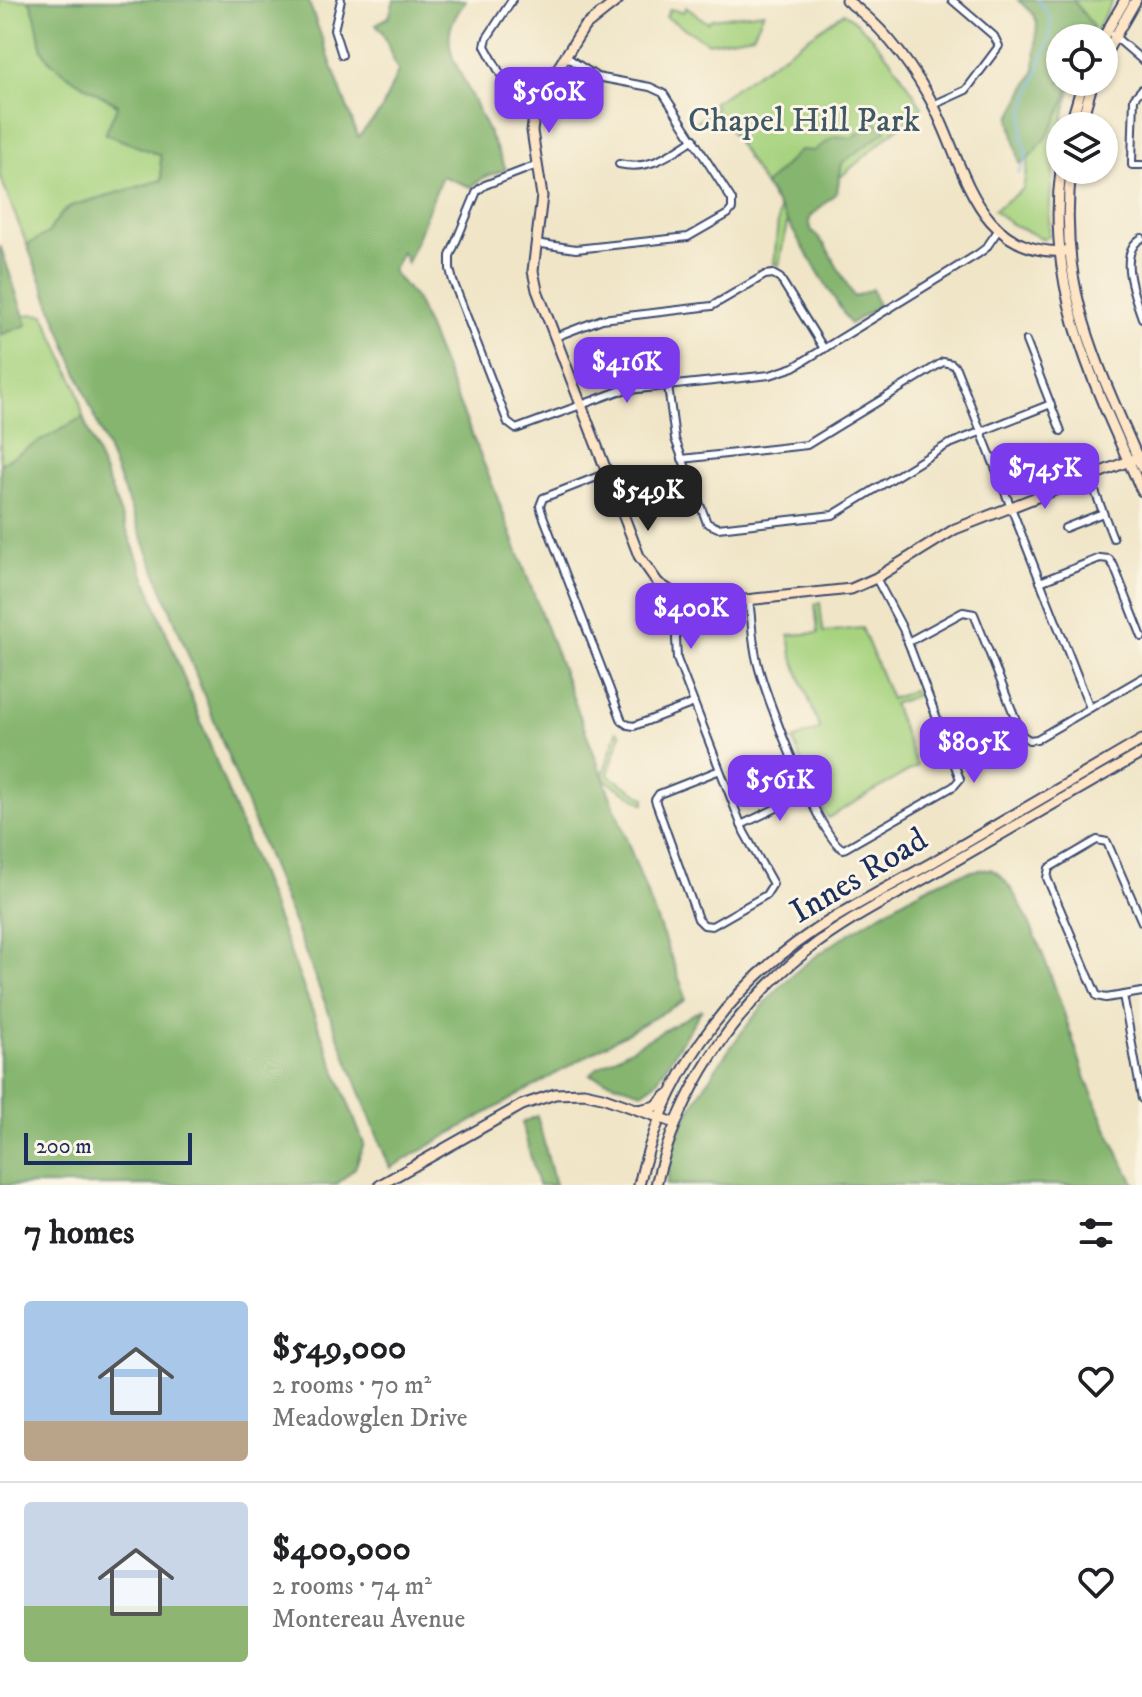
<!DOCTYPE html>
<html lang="en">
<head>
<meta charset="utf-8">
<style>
	:root { --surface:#fff; --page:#f6f6f6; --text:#202124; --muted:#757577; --line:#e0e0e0; --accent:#7c3aed }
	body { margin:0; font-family:"IM FELL DW Pica",serif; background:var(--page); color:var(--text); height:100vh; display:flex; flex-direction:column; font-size:30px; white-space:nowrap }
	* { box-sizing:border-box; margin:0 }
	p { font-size:26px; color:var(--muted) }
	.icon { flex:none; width:44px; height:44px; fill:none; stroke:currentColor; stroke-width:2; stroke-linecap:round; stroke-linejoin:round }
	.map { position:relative; height:1185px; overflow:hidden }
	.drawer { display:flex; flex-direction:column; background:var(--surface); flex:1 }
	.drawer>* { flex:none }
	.buttons { position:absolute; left:1046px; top:24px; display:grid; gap:16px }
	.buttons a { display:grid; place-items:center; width:72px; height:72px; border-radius:50%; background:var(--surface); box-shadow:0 2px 6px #0004; font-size:40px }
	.scale { position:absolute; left:24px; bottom:20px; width:168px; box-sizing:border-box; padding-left:8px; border:4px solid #1b2f5e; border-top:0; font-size:22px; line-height:28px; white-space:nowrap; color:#1b2f5e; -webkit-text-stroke:6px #fcf5e5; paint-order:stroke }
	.price { position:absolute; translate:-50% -68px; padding:0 18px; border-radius:16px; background:var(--accent); color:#fff; font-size:26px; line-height:52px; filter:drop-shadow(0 2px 4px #0008) }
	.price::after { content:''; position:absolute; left:50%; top:48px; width:24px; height:18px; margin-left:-12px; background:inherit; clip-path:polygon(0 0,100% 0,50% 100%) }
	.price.current { background:#222; color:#fff }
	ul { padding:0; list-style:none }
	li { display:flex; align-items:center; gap:24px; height:200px; padding:0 24px }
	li+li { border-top:2px solid var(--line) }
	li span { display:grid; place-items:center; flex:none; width:224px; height:160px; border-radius:8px; color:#555 }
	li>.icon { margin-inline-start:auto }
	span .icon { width:96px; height:96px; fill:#fffc; stroke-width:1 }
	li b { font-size:34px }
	h2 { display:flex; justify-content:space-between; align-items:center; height:96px; padding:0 24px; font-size:34px }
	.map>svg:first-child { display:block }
	.green { fill:#a7d37f; stroke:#61816e; stroke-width:2 }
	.forest { fill:#85b56e; stroke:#507266; stroke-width:2 }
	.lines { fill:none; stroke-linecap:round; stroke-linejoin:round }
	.stream { stroke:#74b2e7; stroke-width:2 }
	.street-casing { stroke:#3b4a6e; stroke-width:10 }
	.secondary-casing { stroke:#3b4a6e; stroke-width:13 }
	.street { stroke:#fff; stroke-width:6 }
	.secondary { stroke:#fde5c5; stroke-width:9 }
	.labels { text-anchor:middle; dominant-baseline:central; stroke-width:6; stroke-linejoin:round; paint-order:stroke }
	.park-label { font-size:34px; fill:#3e5866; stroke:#fcf5e5 }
	.street-label { font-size:34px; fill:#1b2f5e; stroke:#fcf5e5 }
</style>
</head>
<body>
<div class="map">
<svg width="1142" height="1185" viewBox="0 0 1142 1185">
	<rect width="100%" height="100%" fill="#fcf5e5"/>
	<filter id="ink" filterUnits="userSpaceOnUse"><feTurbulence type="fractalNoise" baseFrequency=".0125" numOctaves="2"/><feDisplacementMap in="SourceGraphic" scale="16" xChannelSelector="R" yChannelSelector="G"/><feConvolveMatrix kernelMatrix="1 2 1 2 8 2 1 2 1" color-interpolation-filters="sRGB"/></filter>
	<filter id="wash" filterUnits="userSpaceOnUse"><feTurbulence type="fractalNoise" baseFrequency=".006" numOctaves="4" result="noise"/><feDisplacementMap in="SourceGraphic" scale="32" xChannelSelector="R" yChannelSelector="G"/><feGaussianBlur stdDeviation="1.8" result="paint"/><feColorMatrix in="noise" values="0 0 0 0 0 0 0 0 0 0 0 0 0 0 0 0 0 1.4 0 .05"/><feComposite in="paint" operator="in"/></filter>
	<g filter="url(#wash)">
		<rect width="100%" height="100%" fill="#f0e5c7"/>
		<g class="green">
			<path d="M0,0H29L35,11L42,50L50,62L118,106L160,155L162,180L71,206L61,214L48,233L27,245L0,176Z"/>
			<path d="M1057,0H1113L1092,38H1060V82H1073C1057,133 1049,181 1049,235L1044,239L1011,224L994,210L1023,189Z"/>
			<path d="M686,7L708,23L712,19L764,12L753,35L708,43L666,17L670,9L683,12Z"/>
			<path d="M844,13C877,36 901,73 922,107L787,223L779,265L774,264L779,209L719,113L695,128L692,124L716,109L713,103Z"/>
			<path d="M32,314L44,315L77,388L86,430L0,561V323Z"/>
			<path d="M820,603L823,632L862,628L891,699L918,689L920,694L893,704L917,766L828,818L816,798L793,740L820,729L792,655L789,635L818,633L815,604Z"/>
			<path d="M617,731L621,734L608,775L645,798V804L605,780L603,774Z"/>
		</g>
		<g class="forest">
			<path d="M29,0H308L358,137L381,111L398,71L382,31L376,24L389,17L394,0H466C451,22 445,32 453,58L506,169L483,178L471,187L442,176L407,263L402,252L392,271L416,299L491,481L682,986L685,1000L390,1168L27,245L48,233L61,214L71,206L162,180L160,155L105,134L118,105C99,94 49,68 42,49C37,32 38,16 29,0Z"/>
			<path d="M1018,0H1073L1093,26L1086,38H1060V82H1071C1062,113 1047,145 1020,164L1010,119L1035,70L1037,22L1033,14Z"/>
			<path d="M873,123L883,124L886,131L842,163L837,192L811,216L809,222L812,231L825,245L854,297L872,289L878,306L850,324L765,185L800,150L814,151L835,136L852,138Z"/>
			<path d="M0,245L27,325L0,335Z"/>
			<path d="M83,417L364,1144L355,1168L336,1185H0V464Z"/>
			<path d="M990,869C1026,880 1072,1040 1086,1079C1100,1114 1117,1152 1135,1185H666C670,1169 671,1154 677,1138C697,1089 761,999 803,966C830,945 860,926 889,909C921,890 953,870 990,869Z"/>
			<path d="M702,1009L656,1082L642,1092L590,1075L597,1068Z"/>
			<path d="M537,1116L555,1185H538L522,1123Z"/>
		</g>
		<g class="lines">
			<path class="stream" d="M1018,173L1027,158L1022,136L1023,114L1050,37L1051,18L1038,0"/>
		</g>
	</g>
	<g filter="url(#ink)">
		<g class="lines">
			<defs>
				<g id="street">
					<path d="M341,0L334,30L342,55"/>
					<path d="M512,0L487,38L485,46L507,86L513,92L536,103"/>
					<path d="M1113,35L1142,60"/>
					<path d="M1142,89L1134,98L1132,162V165H1142"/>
					<path d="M933,105L966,90L999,46L994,36L952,0"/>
					<path d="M619,164C650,171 669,155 694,139"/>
					<path d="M537,165L485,185L477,191L450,256V269L453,281L508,423L516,429L619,391L770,375L794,367L978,254L986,248L999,229"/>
					<path d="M1142,238C1116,252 1135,297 1142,318"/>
					<path d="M535,243L576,249L688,237L728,214L732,209V200L663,93L650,87L597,77L565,56"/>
					<path d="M555,337L602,319L712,306L765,275L773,274L780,278L824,349"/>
					<path d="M1026,341L1061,431"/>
					<path d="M668,386L675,439L707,523L718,528L833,515L947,445L1051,404"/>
					<path d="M682,459L807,445L943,362L952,364L956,368L1090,708"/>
					<path d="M607,473L543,498L540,506L542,513L622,721L628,725L634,726L694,703"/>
					<path d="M1089,476L1113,538"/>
					<path d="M1065,528L1103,513"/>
					<path d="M1040,582L1100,558L1109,559L1114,566L1142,637"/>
					<path d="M687,600L676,638L677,659L744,832L773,884L766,895L712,926L704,925L698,919L655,800L659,794L720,770"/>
					<path d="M749,600C752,620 752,641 757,661C763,690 821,844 844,849L954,786L960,779L903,629L876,578"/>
					<path d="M908,642L963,612L974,614L1022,735L1029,740L1037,739L1142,678"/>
					<path d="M741,825L806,794"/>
					<path d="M1142,922L1107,842L1097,840L1049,868L1047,878L1097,996L1106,998L1142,992"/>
					<path d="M1123,995L1142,1099"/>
				</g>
				<g id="secondary">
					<path d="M618,0L584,27L536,103L532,131L542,196L533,271L537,290L639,556L658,583L681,598L695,602L717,603L851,589L876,578L955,529L1142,456"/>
					<path d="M846,0C880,24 908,60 929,97C964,159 973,259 1069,251"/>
					<path d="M1103,38L1125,0"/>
					<path d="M1104,56L1136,0"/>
					<path d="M1070,126L1083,82"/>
					<path d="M1080,126L1093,82"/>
					<path d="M1061,170C1045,288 1095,387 1142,491"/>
					<path d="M1071,170C1057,289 1097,362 1142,468"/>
					<path d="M639,1110L656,1106L667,1095"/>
					<path d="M380,1185L522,1105L555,1094L584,1093L602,1097L675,1123"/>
					<path d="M639,1185C662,1081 724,991 812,932C851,906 893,885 933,862C1002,821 1072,781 1142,740"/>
					<path d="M656,1185C678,1092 733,1009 808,950C850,917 901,893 948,865C1012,828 1077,790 1142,753"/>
				</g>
			</defs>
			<use href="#street" class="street-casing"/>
			<use href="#secondary" class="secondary-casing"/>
			<use href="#street" class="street"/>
			<use href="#secondary" class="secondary"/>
		</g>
	</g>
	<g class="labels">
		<g class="park-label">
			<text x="804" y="121">Chapel Hill Park</text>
		</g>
		<g class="street-label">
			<text transform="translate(859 876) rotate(-31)">Innes Road</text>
		</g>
	</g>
</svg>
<div class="buttons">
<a><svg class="icon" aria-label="locate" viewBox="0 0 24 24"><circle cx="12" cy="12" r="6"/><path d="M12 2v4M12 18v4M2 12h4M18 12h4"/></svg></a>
<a><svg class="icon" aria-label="layers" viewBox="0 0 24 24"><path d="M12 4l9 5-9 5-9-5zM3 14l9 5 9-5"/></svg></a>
</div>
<div class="scale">200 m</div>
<b class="price" style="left:549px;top:135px">$560K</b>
<b class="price" style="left:627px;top:405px">$416K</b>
<b class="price" style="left:1045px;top:511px">$745K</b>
<b class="price current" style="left:648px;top:533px">$549K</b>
<b class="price" style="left:691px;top:651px">$400K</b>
<b class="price" style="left:974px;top:785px">$805K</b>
<b class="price" style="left:780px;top:823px">$561K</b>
</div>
<section class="drawer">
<h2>7 homes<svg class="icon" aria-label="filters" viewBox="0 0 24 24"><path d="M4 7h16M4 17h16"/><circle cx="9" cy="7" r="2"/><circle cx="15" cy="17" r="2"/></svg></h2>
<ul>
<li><span style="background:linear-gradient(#a9c7e8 75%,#b9a48a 0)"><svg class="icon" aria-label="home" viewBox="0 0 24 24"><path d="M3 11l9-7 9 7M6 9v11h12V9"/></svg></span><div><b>$549,000</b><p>2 rooms · 70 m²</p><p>Meadowglen Drive</p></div><svg class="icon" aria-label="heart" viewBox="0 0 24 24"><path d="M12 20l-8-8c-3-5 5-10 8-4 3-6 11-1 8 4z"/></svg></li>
<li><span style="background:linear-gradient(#c9d6e8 65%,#8fb573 0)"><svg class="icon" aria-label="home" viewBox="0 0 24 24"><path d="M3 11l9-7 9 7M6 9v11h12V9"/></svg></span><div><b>$400,000</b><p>2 rooms · 74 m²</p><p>Montereau Avenue</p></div><svg class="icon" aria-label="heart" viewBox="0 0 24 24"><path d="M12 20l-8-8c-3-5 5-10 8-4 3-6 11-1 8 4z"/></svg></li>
</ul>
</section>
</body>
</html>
